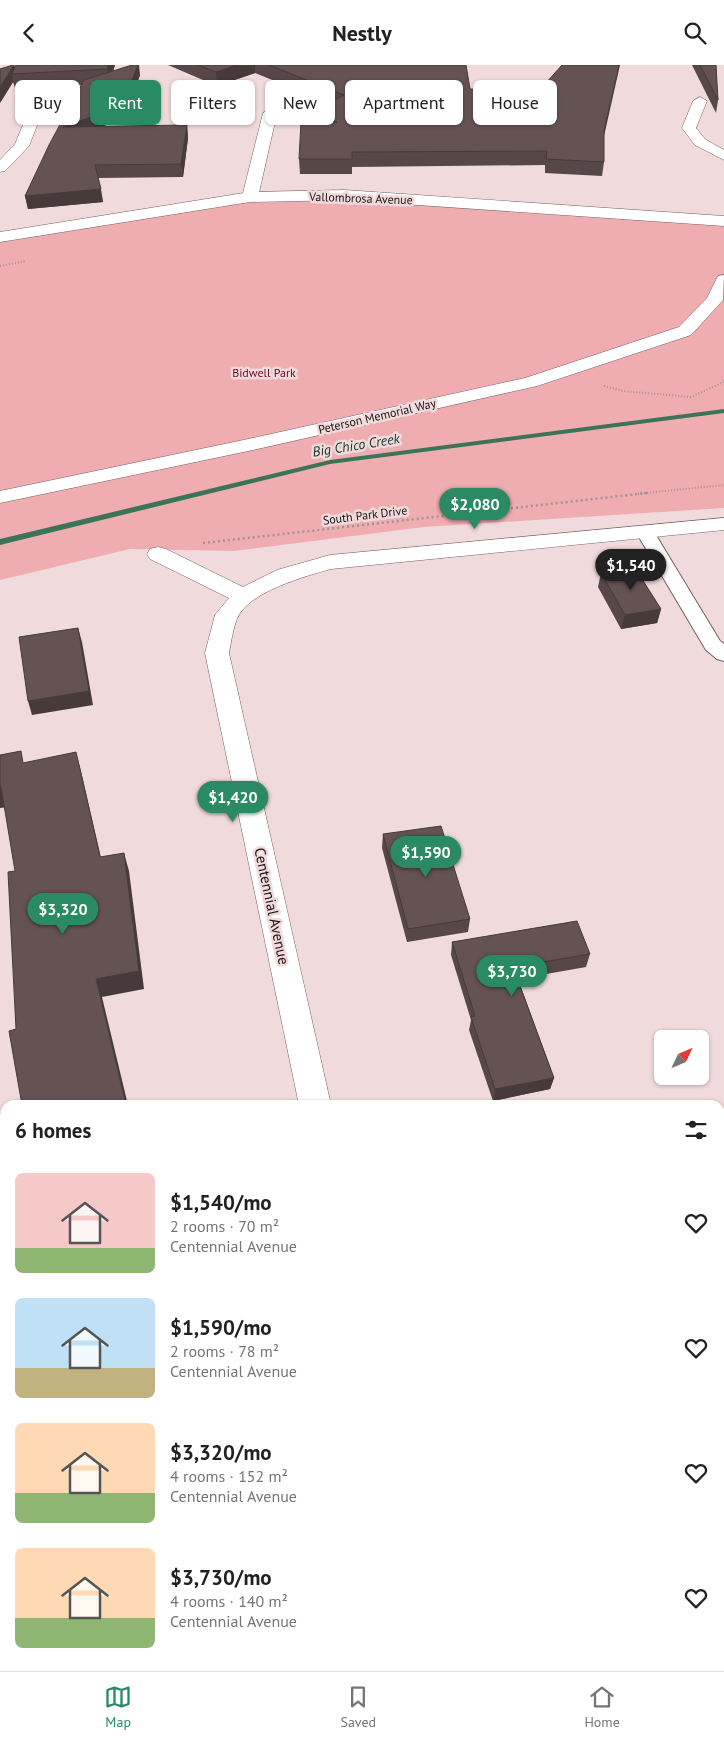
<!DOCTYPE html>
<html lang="en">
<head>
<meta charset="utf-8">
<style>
	:root { --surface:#fff; --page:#f2f2f2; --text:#202124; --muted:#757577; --line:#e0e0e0; --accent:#2a8a63 }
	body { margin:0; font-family:"PT Sans",sans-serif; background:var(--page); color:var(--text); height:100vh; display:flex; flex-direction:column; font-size:19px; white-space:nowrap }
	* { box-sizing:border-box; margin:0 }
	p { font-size:16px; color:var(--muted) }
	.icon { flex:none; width:28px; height:28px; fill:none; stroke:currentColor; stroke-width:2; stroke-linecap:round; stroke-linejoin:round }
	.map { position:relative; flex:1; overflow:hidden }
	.side { position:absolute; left:0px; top:1035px; width:725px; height:571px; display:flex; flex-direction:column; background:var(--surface); border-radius:15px 15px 0 0; box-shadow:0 1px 4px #0004 }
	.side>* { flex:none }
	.top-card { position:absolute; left:15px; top:15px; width:695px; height:45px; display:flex; gap:10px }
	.needle { width:32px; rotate:46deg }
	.buttons { position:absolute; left:654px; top:965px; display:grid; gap:10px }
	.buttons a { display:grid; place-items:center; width:55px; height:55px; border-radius:8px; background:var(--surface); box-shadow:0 1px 4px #0004; font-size:25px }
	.price { position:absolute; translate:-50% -42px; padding:0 11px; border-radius:18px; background:var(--accent); color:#fff; font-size:16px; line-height:32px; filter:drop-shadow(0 1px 2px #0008) }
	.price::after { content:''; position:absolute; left:50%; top:30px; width:15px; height:11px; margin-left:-8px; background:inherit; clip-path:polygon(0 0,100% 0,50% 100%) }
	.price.selected { background:#222; color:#fff }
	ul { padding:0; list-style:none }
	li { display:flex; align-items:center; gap:15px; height:125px; padding:0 15px }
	li span { display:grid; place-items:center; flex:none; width:140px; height:100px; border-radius:8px; color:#555 }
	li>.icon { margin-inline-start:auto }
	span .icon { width:60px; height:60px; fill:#fffc; stroke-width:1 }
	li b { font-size:21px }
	h2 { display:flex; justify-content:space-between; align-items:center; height:60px; padding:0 15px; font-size:21px }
	.tag { padding:0 18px; border-radius:8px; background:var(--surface); box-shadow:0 1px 4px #0004; font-size:18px; line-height:45px }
	.tag.selected { background:var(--accent); color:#fff }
	header { display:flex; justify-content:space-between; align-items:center; height:65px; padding:0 15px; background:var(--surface); font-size:22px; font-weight:600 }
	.dock { display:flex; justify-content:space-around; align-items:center; height:70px; border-top:1px solid var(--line); background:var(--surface); font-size:14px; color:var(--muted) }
	.dock a { display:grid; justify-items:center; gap:2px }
	.dock .selected { color:var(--accent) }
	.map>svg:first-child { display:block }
	.green { fill:#efadb1 }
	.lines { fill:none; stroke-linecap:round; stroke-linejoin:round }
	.stream { fill:#3c745a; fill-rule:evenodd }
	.service-casing { stroke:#736061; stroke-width:2 }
	.minor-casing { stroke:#736061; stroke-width:1 }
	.tertiary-casing { stroke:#736061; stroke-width:1 }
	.path-far1 { stroke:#a39293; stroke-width:2; stroke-dasharray:1 2; stroke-linecap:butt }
	.path { stroke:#a39293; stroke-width:2.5; stroke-dasharray:2 3; stroke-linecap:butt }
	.service { fill:#fff; fill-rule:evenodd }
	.minor { fill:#fff; fill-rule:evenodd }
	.tertiary { fill:#fff; fill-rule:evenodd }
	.wall { fill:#574748 }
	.shaded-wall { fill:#473a3b }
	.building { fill:#655354; stroke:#473a3b }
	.labels { text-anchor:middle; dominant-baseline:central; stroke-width:5; stroke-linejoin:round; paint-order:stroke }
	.far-street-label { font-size:12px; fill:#1c1415; stroke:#f0dadb }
	.far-park-label { font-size:12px; fill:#6d0923; stroke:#f0dadb }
	.far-water-label { font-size:14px; font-style:italic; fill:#153a2a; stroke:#f0dadb }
	.street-label { font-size:15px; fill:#1c1415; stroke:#f0dadb }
</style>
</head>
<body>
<header><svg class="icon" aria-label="back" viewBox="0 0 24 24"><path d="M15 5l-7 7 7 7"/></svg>Nestly<svg class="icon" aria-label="search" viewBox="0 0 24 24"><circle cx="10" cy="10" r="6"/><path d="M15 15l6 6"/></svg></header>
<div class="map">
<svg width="724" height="1606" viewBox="0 0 724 1606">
	<rect width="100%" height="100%" fill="#f0dadb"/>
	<path class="green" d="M344,130L724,156V443L424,462L234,486L130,484L0,515V172L250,132Z"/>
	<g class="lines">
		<path class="stream" d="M724,344V348L330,399L0,480V474L330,395Z"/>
		<defs>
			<path id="service" d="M645,462L651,463L654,467L720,576L724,579V596L717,594L706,585L636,467L639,463Z"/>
			<g id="minor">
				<path d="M700,32L707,36L696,63L705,74L724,85V95L695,80L682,63L693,36Z"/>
				<path d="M37,39L44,43L29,81L5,106L0,107V95L15,79L30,43Z"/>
				<path d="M270,44L277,48L258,132L255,135H245L242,132L263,48Z"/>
				<path d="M724,210L723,235L691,270L537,321L253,385L0,438V426L253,373L525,313L679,262L707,233L718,211Z"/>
				<path d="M724,453V465L331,504C306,511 247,527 237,554C233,564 231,577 229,588L331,1040H299L205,588L215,550L229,533L150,494L147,489L150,484L158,482L166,484L243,522L277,505L330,490Z"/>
				<path d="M415,1601H457L458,1606H416Z"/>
			</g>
			<path id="tertiary" d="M344,125L724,151V161L344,135L250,137L0,177V167L250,127Z"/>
		</defs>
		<use href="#service" class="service-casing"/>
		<use href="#minor" class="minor-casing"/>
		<use href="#tertiary" class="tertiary-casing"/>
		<g class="path-far1">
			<path d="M0,201L26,196"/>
			<path d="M604,321L623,326L691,332L724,317"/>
			<path d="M635,429L724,420"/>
		</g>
		<path class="path" d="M203,478L647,428"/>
		<use href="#service" class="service"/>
		<use href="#minor" class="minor"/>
		<use href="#tertiary" class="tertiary"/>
	</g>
	<g class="wall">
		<path d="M13,0H14L15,2L115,0L113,6L140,10L124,54L103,61L187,60L188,73L183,112L98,113L103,137L28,144L25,131L82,20L15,23L13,17L0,38Z"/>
		<path d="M168,0H466L470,24L604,70V97L602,111L545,108V100L352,102V109H300L299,94L314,57L313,47L329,38L255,8L217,21Z"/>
		<path d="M692,0H716L718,35L716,48Z"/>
		<path d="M601,508L661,544L657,558L621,564L598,522Z"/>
		<path d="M383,769L470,854L468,867L407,877L382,783Z"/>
		<path d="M452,877L590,889L586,902L518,914L554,1013L550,1024L493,1036L469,965L471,955L451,890Z"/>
		<path d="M5,1372V1529L0,1530V1442L2,1441Z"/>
	</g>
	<g class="shaded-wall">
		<path d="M14,0L16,9H12L13,17L0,38V22Z"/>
		<path d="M108,0H115L109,19L107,4Z"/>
		<path d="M138,0H139L140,10L124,54L66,74L63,62Z"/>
		<path d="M237,0H255V8L217,21L216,7Z"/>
		<path d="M619,0H620L602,80L604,65Z"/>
		<path d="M187,60L188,73L183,112L181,99Z"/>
		<path d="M101,124L103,137L28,144L25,131Z"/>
		<path d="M661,544L657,558L621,564L625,550Z"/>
		<path d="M78,563L82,577L93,640L32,650L28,636Z"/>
		<path d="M76,687L81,706L105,810L100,792Z"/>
		<path d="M1,722L8,742L0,743V723Z"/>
		<path d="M124,788L129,806L144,924L102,932L128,1040H126L96,914Z"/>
		<path d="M554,1013L550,1024L493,1036L495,1024Z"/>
		<path d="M5,1088V1106L0,1107V1089Z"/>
		<path d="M5,1206V1222L0,1223V1207Z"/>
		<path d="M38,1601H47L48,1606H38Z"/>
	</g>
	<g class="building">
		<path d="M13,0H14L0,22V4Z"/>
		<path d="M16,0H108L107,4L12,9Z"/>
		<path d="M132,0H138L122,41L63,62L187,60L181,99L95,100L101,124L25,131L49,80L84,15Z"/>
		<path d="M198,0H237L216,7Z"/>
		<path d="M269,0H466L470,24L537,28L562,0H619L604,65V97L546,94L547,86L352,87V94H299L301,57H337L313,47L344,30Z"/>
		<path d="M700,0H716L718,35Z"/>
		<path d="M635,503L661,544L625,550L601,508Z"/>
		<path d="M78,563L89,626L28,636L19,572Z"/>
		<path d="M21,686L23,698L76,687L100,792L124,788L139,906L96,914L126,1040H22L9,966L16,964L8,807L15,806L1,722L0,723V690Z"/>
		<path d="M441,761L470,854L408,864L383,769Z"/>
		<path d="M577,856L590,889L513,902L554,1013L495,1024L471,952L475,951L452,877Z"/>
		<path d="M5,1047V1088L0,1089V1048Z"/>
		<path d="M5,1150V1206L0,1207V1151Z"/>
		<path d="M3,1372H5V1521L0,1522V1442L2,1441Z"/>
		<path d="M5,1582V1601H38V1606H0V1584Z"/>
	</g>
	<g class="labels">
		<g class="far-street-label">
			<text transform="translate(361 133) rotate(2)">Vallombrosa Avenue</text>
			<text transform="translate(377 351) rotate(-13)">Peterson Memorial Way</text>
			<text transform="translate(365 450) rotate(-7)">South Park Drive</text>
		</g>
		<g class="far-park-label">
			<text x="264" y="307">Bidwell Park</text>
		</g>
		<g class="far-water-label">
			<text transform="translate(356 380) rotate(-9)">Big Chico Creek</text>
		</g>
		<g class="street-label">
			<text transform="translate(272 841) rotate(78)">Centennial Avenue</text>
		</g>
	</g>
</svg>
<div class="buttons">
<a><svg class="needle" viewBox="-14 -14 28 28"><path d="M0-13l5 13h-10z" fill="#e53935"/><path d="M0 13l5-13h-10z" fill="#757577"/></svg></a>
</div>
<b class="price" style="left:475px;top:465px">$2,080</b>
<b class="price selected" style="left:631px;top:526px">$1,540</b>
<b class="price" style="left:233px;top:758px">$1,420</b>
<b class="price" style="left:426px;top:813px">$1,590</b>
<b class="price" style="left:63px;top:870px">$3,320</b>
<b class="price" style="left:512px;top:932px">$3,730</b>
<div class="top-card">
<a class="tag">Buy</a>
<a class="tag selected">Rent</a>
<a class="tag">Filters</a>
<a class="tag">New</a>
<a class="tag">Apartment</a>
<a class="tag">House</a>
</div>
<section class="side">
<h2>6 homes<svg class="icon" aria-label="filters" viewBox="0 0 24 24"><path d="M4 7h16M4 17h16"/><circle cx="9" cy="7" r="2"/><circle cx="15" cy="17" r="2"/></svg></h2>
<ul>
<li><span style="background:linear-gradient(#f6c9c9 75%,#8fb573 0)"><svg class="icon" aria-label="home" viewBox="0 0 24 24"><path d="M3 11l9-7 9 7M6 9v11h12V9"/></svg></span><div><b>$1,540/mo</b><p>2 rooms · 70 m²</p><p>Centennial Avenue</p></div><svg class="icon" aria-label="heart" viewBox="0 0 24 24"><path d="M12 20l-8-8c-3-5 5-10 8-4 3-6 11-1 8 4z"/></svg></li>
<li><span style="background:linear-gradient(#bfe0f5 70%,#c2b280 0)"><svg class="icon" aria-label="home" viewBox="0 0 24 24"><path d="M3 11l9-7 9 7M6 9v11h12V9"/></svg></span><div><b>$1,590/mo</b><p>2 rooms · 78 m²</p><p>Centennial Avenue</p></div><svg class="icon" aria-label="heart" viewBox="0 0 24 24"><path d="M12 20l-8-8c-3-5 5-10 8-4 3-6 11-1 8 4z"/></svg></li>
<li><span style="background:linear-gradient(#ffd9b3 70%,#8fb573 0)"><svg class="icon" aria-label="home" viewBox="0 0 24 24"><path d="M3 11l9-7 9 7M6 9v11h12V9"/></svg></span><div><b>$3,320/mo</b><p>4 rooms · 152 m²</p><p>Centennial Avenue</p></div><svg class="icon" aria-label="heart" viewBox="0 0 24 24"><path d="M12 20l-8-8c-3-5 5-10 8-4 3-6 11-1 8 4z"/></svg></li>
<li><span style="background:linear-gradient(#ffd9b3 70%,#8fb573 0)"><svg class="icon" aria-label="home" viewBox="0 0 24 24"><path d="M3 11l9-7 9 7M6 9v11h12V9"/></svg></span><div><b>$3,730/mo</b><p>4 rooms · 140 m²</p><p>Centennial Avenue</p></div><svg class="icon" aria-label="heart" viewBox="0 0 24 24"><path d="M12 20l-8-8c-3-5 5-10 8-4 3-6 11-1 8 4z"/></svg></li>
</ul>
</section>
</div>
<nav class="dock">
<a class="selected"><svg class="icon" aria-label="map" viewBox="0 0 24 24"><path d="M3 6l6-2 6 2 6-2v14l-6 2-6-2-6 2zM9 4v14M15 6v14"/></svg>Map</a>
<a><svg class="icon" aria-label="saved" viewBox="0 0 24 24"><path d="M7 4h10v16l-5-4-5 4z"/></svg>Saved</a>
<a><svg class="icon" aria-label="home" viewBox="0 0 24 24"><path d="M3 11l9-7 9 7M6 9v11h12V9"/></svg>Home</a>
</nav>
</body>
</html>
